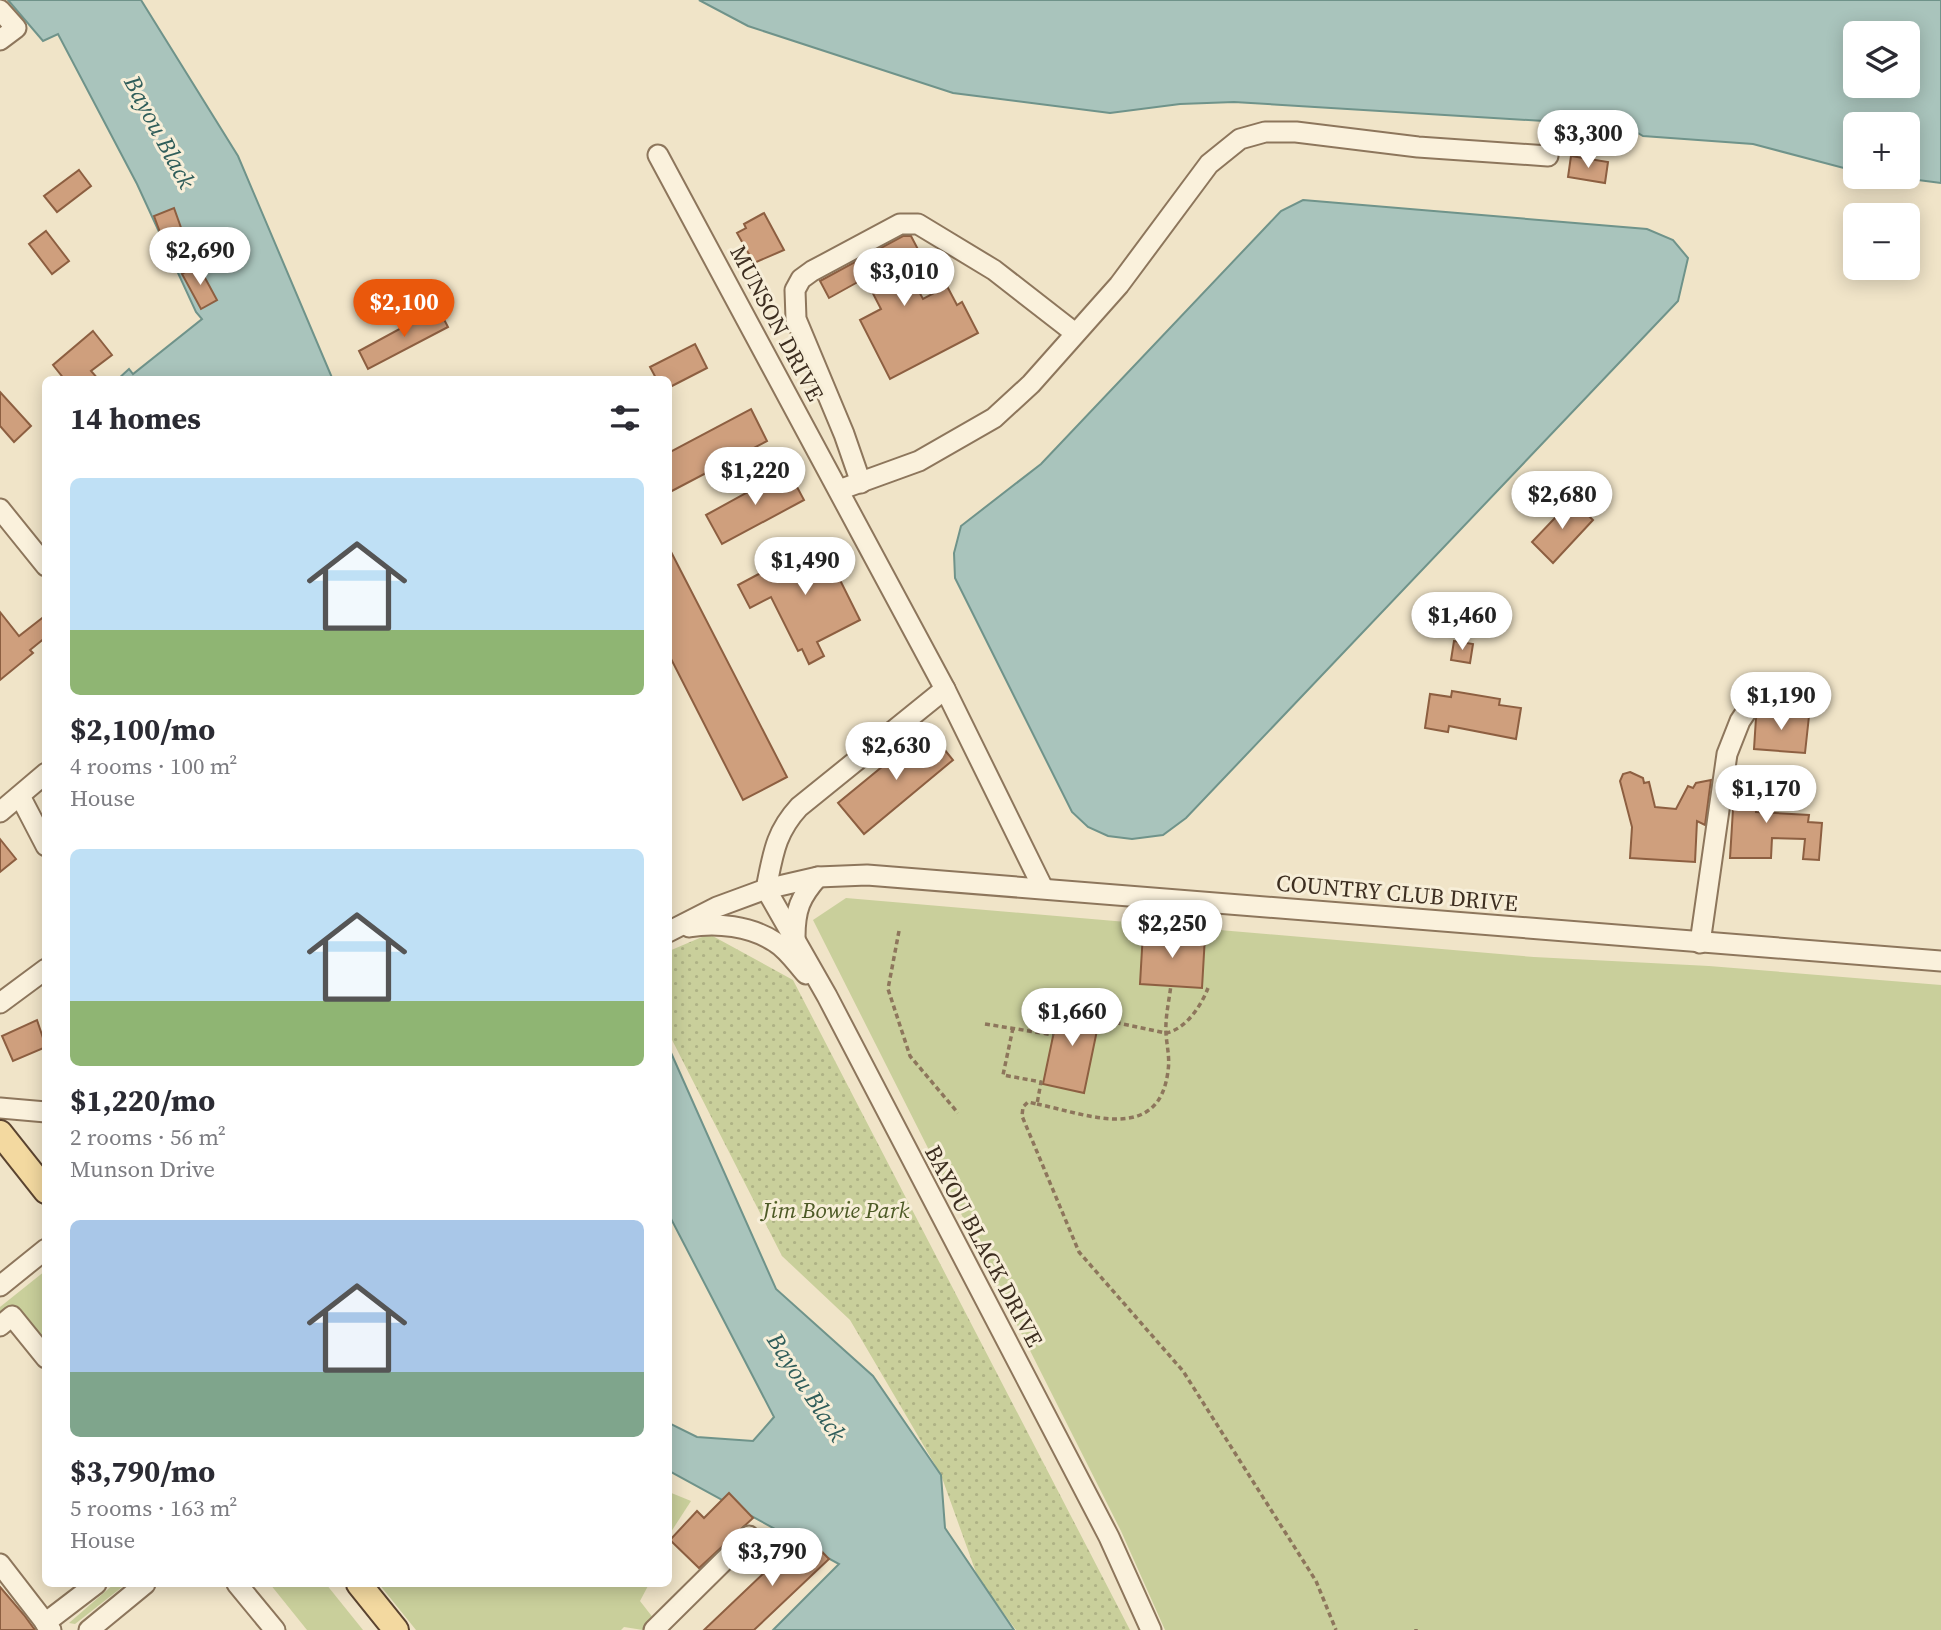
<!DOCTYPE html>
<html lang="en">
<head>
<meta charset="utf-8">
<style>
	:root { --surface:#fff; --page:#f7f7f7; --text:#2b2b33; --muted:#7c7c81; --accent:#ea580c }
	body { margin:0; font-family:"Source Serif 4",serif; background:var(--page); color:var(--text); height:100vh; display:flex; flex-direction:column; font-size:26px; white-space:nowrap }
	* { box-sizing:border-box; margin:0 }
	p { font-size:23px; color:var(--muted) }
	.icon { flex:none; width:38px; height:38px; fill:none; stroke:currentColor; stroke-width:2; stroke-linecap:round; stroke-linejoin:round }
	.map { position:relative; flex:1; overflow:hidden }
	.details { position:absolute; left:42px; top:376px; width:630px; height:1211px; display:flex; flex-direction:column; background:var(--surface); border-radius:10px; box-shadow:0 4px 18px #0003 }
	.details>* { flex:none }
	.fabs { position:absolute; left:1843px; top:21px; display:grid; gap:14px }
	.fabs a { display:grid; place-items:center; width:77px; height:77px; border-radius:10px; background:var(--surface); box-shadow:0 4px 18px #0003; font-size:35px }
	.price { position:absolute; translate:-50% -60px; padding:0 16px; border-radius:24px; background:#fff; color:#222; font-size:23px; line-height:46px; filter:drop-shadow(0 2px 4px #0008) }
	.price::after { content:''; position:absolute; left:50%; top:42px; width:21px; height:16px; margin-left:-10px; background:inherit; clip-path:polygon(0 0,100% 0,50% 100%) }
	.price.current { background:var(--accent); color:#fff }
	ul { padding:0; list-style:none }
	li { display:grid; align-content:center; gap:14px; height:371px; padding:0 28px }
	li span { display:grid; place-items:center; height:217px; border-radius:10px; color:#555 }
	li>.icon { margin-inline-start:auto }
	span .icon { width:126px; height:126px; fill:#fffc; stroke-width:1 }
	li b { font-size:30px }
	h2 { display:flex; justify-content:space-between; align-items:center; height:84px; padding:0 28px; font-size:30px }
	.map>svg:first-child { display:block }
	.grass { fill:#c9cf9b }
	.park { fill:url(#park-dots) }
	.water { fill:#a9c4bc; stroke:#6f938a; stroke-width:2; fill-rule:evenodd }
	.building { fill:#cf9f7d; stroke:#8d5f41; stroke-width:2 }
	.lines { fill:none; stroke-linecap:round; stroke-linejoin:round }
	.minor-casing { stroke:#8d765c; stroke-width:23 }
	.major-casing { stroke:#5b4430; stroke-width:28 }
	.path { stroke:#8d765c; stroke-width:3.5; stroke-dasharray:5 3.5; stroke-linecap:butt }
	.minor { stroke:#faf1dc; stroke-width:19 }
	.major { stroke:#f3d9a0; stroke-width:24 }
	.labels { text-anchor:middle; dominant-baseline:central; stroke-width:6; stroke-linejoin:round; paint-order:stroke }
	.street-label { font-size:23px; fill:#3d2e20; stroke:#f7eed8 }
	.park-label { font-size:23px; font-style:italic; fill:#4d5a26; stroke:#f7eed8 }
	.water-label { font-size:24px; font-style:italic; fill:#2f5d5a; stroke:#f7eed8 }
</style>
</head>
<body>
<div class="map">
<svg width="1941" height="1630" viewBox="0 0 1941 1630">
	<defs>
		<pattern id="park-dots" width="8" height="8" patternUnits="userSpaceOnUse" patternTransform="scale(1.75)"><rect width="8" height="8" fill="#c9cf9b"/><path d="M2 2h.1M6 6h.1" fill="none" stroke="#aeb285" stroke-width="1.8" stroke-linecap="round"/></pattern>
	</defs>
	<rect width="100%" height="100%" fill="#f0e4c8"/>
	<g class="grass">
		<path d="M846,898L1534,957L1709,966L1941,985V1630H1165L1121,1531L813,920Z"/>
		<path d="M45,1271V1339L19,1311L0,1317V1307Z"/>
		<path d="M669,1492L691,1501L669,1535Z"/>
		<path d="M114,1584H126L75,1624L69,1623Z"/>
		<path d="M270,1584H326L363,1630H307Z"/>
		<path d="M379,1584H649L640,1601L654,1619L643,1630L624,1627L621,1630H416Z"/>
	</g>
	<path class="park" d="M709,934L793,980L1130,1630H1016L978,1578L941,1475L850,1320L782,1256L669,1034V951Z"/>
	<g class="water">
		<path d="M8,0H141L238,156L333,380H117L129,369L133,374L202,319L196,312L137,184L58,34L43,41Z"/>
		<path d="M699,0H1941V183L1895,177H1908V124H1855V171L1753,144L1643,136L1626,126L1234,102L1180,104L1110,113L953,93L748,26ZM1908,33V86H1855V33Z"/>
		<path d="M1303,200L1647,229L1673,240L1688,258L1678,301L1186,818L1163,835L1132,839L1108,836L1088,827L1072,812L955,578L954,553L961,526L1041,464L1281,211Z"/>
		<path d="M668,1046L776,1289L873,1376L941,1475L945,1528L1014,1630H773L839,1564L669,1471V1423L697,1437L753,1441L774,1417L669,1215Z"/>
	</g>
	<g class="building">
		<path d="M1571,156L1608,162L1605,183L1568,177Z"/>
		<path d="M79,170L91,186L57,212L44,196Z"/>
		<path d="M174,208L185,239L165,246L154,216Z"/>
		<path d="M764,213L784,250L754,263L737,233L746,228L744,224Z"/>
		<path d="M46,231L69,261L52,274L29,244Z"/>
		<path d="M903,236H911L923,259L906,268L923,299L947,286L957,305L962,302L978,333L890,379L860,320L881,309L865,278L829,298L820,281Z"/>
		<path d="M198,265L217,300L201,309L182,274Z"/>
		<path d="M438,308L448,327L368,369L359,351Z"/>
		<path d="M93,331L112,355L91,371L99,380H65L53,365Z"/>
		<path d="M695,344L707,368L668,388V380H657L650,367Z"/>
		<path d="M0,392L31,426L14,442L0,426Z"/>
		<path d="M751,409L767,441L668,493V453Z"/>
		<path d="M788,470L804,500L722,544L706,515Z"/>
		<path d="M1572,500L1593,520L1553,563L1532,542Z"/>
		<path d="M825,539L836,562L832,564L860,620L817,642L824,656L809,664L802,649L798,651L771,597L750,608L738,585Z"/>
		<path d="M668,546L787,777L743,800L668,653Z"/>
		<path d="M0,612L19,636L46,615V637L30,650L33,653L0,680Z"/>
		<path d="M1454,641L1473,644L1470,663L1451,660Z"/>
		<path d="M1452,691L1500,699L1499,705L1521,708L1516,739L1449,726L1448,732L1425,728L1430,694L1451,697Z"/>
		<path d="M1761,712L1809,716L1805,753L1754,749L1756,718Z"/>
		<path d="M928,729L953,760L864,834L838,803Z"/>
		<path d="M1740,771L1759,772L1756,812L1809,815L1808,822L1822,823L1819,860L1803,859L1805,839L1772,838L1771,858H1730L1734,793L1737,774H1740Z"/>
		<path d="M1630,772L1643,778L1644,783L1649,782L1655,807L1676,809L1688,786L1693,788L1696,783L1711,780L1705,825L1697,821L1695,862L1630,858L1632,827L1620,781L1623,774Z"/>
		<path d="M0,839L16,859L0,872Z"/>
		<path d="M1143,932L1205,936L1202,988L1140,984Z"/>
		<path d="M1060,1003L1101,1011L1084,1093L1043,1084Z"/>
		<path d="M37,1020L46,1047L13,1061L2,1036Z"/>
		<path d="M729,1493L753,1518L699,1568L670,1540L697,1511L704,1518Z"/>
		<path d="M805,1534L829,1559L754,1630H704Z"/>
		<path d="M0,1587L24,1615L35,1630H0Z"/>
	</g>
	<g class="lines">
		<defs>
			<g id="minor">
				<path d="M0,10L16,28L0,40"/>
				<path d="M658,155L945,689L1043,888"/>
				<path d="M861,483L844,434L796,319L795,290L801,279L812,271L900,224H918L994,270L1075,333"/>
				<path d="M839,490L919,461L994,418L1031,384L1119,285L1209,164L1240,139L1265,132H1296L1418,147L1548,156"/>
				<path d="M0,509L46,566"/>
				<path d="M20,796L46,846"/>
				<path d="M0,812L46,773"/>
				<path d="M689,927C716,922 751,926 775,942C787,949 797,964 806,974"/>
				<path d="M668,932L717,907L766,889C773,855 775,833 799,807L945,689"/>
				<path d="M795,937C795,910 800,897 818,877"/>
				<path d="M1700,943L1727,754L1740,721L1756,697L1803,698"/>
				<path d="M0,1003L46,969"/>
				<path d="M0,1108L46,1112"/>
				<path d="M0,1286L46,1249"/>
				<path d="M0,1326L12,1316L46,1358"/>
				<path d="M0,1564L51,1630"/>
				<path d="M237,1584L275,1630"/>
				<path d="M45,1623L96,1584"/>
				<path d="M89,1630L145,1584"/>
				<path d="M654,1630L749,1536"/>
				<path d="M1151,1630L1109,1537L827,996L766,889L818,877L867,875L1941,961"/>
			</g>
			<g id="major">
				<path d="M0,1133L46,1191"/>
				<path d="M359,1584L396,1630"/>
			</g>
		</defs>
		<use href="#minor" class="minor-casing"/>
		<use href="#major" class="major-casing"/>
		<g class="path">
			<path d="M899,931L888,989L910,1056L958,1113"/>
			<path d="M1099,1019L1166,1033C1186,1029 1201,1006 1208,988"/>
			<path d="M985,1024L1054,1035"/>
			<path d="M1013,1028L1003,1075L1041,1082L1037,1104L1028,1102L1023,1107L1022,1116L1079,1252L1183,1371L1316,1581L1336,1630"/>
			<path d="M1037,1104C1086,1114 1159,1145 1168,1071C1170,1058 1167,1047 1166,1034C1165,1018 1169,1001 1171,985"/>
			<path d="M1416,1629V1630"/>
		</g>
		<use href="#minor" class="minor"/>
		<use href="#major" class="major"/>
	</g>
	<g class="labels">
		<g class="street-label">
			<text transform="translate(777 323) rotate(62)">MUNSON DRIVE</text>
			<text transform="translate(1397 893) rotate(5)">COUNTRY CLUB DRIVE</text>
			<text transform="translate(984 1246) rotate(62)">BAYOU BLACK DRIVE</text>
		</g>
		<g class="park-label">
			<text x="836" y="1210">Jim Bowie Park</text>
		</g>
		<g class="water-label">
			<text transform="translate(160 132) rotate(62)">Bayou Black</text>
			<text transform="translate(807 1387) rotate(57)">Bayou Black</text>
		</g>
	</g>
</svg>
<div class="fabs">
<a><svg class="icon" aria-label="layers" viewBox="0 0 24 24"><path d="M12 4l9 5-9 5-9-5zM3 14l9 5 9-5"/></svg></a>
<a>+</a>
<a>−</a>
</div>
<b class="price" style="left:1588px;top:170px">$3,300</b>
<b class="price" style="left:200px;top:287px">$2,690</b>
<b class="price" style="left:904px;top:308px">$3,010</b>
<b class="price current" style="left:404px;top:339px">$2,100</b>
<b class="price" style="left:755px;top:507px">$1,220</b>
<b class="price" style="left:1562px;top:531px">$2,680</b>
<b class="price" style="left:805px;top:597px">$1,490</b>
<b class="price" style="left:1462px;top:652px">$1,460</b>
<b class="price" style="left:1781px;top:732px">$1,190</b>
<b class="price" style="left:896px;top:782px">$2,630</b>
<b class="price" style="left:1766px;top:825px">$1,170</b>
<b class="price" style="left:1172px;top:960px">$2,250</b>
<b class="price" style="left:1072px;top:1048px">$1,660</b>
<b class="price" style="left:772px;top:1588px">$3,790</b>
<section class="details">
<h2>14 homes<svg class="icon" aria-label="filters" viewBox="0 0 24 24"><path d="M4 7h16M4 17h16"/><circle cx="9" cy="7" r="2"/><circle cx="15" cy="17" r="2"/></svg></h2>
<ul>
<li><span style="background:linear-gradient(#bfe0f5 70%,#8fb573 0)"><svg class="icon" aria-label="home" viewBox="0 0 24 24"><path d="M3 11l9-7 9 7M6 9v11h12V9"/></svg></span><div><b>$2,100/mo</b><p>4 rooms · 100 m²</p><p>House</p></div></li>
<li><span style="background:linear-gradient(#bfe0f5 70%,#8fb573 0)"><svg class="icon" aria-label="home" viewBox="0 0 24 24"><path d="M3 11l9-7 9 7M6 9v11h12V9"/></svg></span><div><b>$1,220/mo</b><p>2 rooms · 56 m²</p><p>Munson Drive</p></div></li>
<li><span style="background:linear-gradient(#a9c7e8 70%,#7fa58c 0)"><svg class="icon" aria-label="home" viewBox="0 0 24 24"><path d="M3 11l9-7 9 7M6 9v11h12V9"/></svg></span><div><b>$3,790/mo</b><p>5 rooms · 163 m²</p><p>House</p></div></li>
</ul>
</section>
</div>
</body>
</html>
